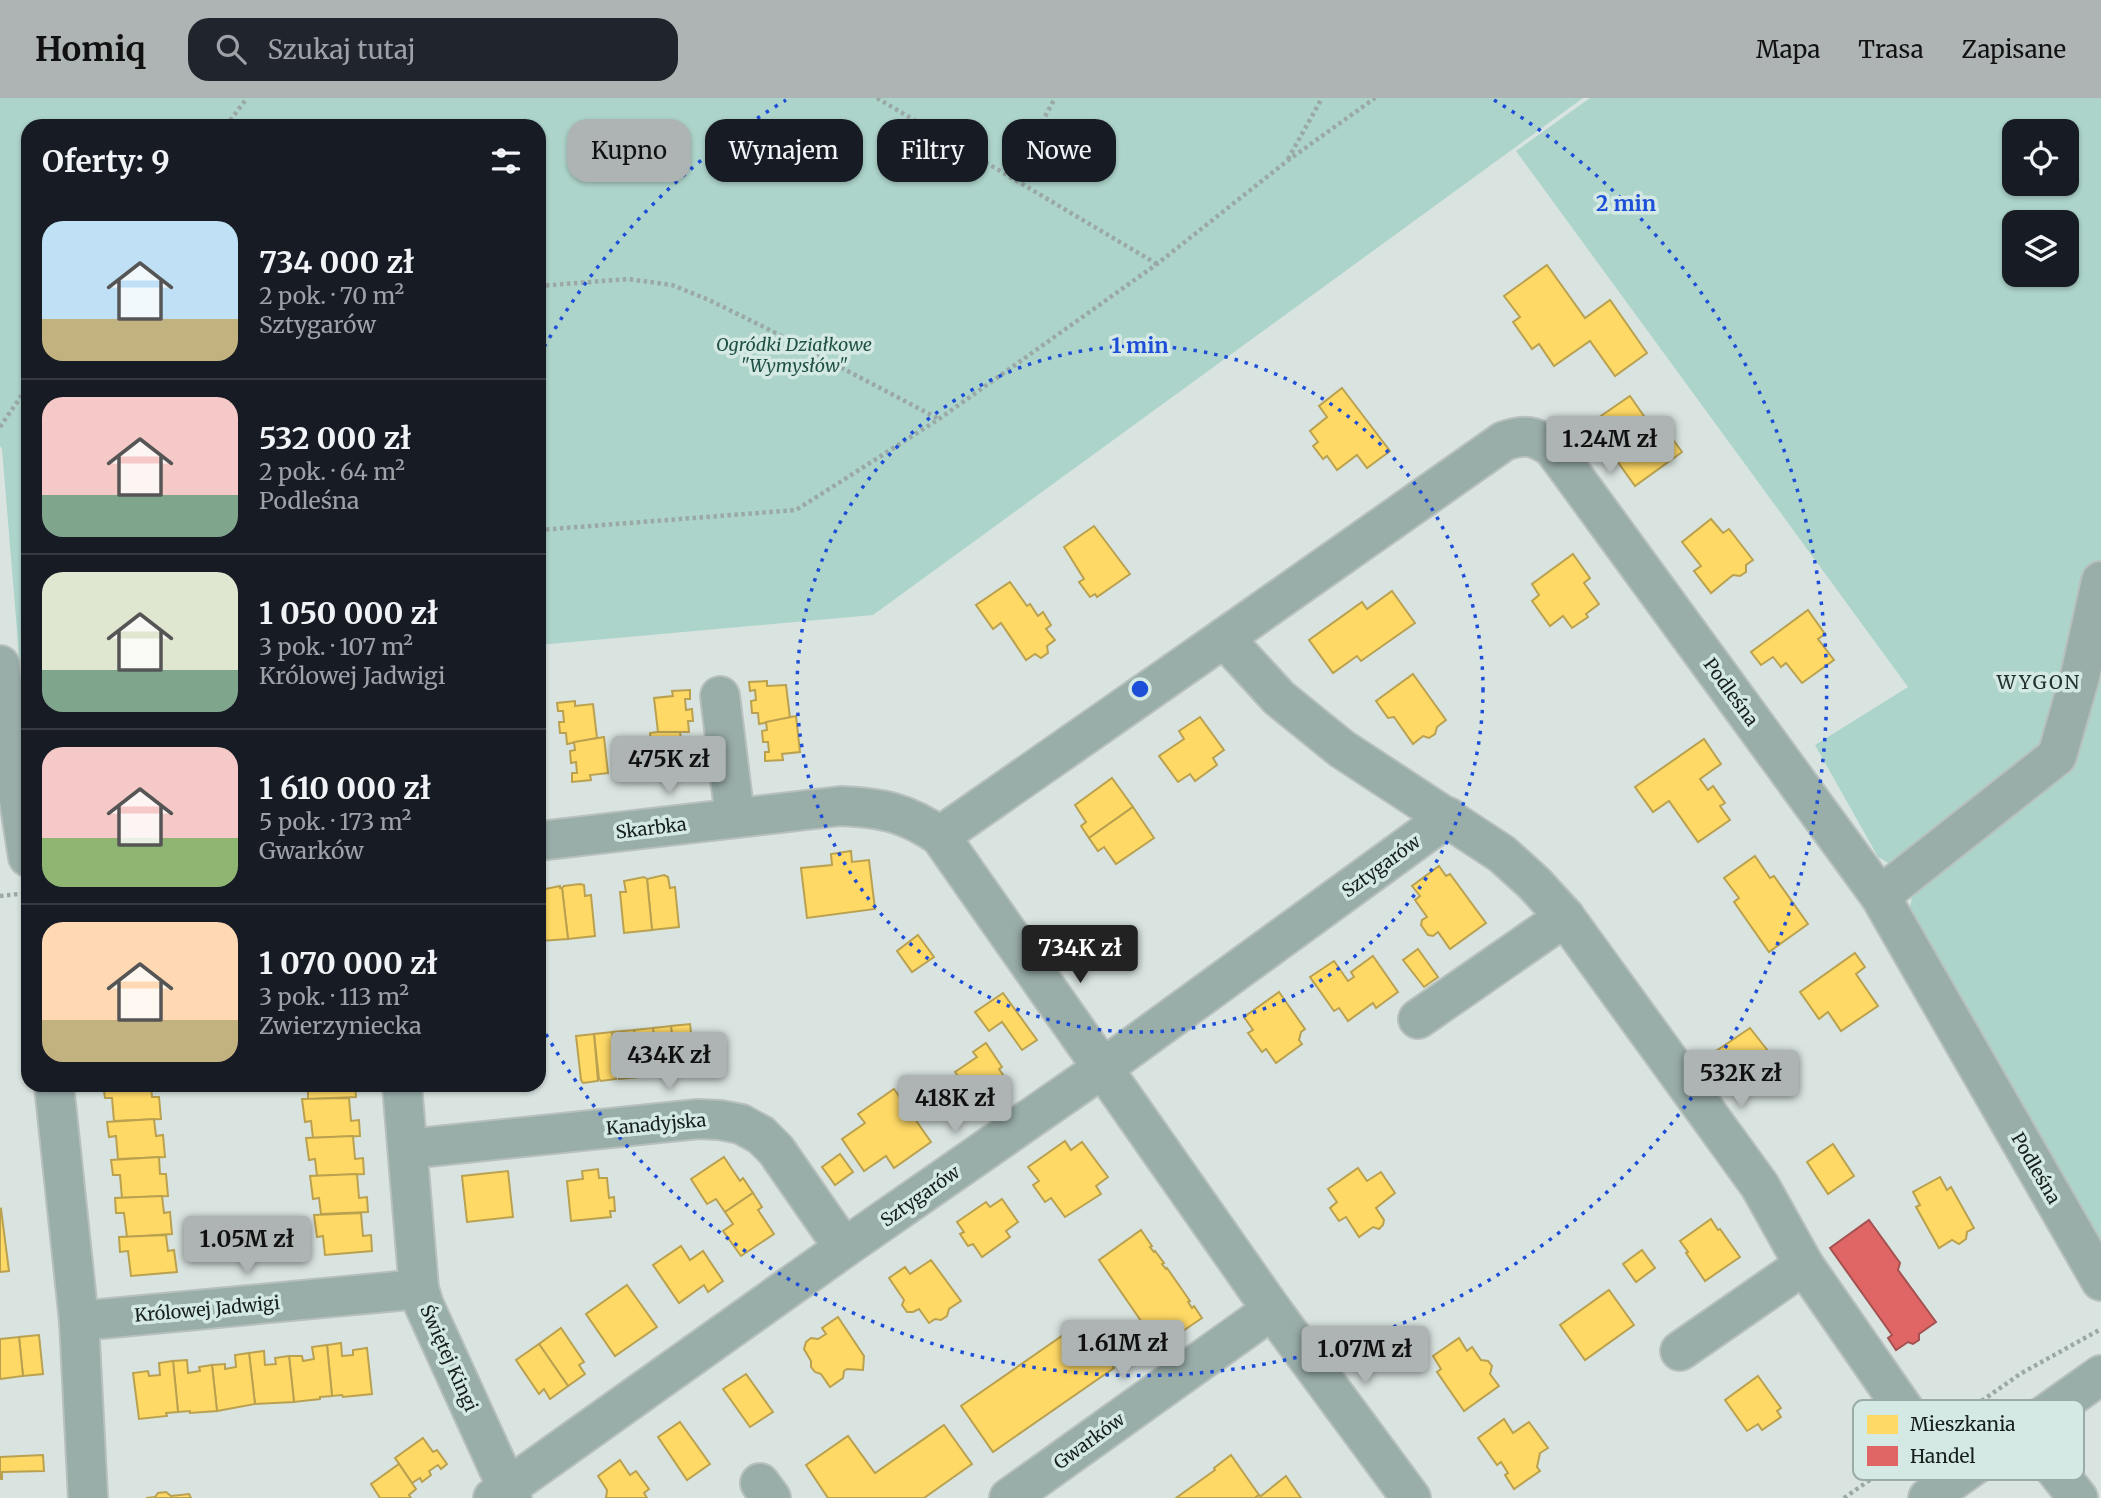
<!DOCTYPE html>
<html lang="pl">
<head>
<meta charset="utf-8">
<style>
	:root { --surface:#171b24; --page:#20242c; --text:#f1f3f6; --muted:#9ea1a6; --line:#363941; --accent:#aeb3b3 }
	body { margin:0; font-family:Merriweather,serif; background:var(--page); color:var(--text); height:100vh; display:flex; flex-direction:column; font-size:26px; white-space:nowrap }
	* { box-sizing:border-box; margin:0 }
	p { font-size:23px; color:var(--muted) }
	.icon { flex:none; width:38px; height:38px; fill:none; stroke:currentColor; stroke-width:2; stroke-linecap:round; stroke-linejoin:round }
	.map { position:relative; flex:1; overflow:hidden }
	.side { position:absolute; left:21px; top:21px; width:525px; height:973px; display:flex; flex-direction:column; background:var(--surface); border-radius:21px; box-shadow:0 2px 5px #0004 }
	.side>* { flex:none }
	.hud { position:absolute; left:567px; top:21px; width:665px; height:63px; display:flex; gap:14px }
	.buttons { position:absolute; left:2002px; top:21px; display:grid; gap:14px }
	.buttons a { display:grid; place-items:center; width:77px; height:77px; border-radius:14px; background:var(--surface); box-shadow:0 2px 5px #0004; font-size:35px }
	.price { position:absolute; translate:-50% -60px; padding:0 16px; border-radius:7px; background:var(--accent); color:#111; font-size:23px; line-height:46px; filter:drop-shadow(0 2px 4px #0008) }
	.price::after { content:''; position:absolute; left:50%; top:42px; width:21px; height:16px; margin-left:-10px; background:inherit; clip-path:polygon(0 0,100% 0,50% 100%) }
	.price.on { background:#222; color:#fff }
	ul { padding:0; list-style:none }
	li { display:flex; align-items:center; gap:21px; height:175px; padding:0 21px }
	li+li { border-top:2px solid var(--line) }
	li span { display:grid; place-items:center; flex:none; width:196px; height:140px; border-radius:21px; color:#555 }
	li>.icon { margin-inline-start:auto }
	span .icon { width:84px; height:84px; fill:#fffc; stroke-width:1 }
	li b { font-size:30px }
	h2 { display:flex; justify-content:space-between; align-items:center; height:84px; padding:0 21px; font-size:30px }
	.tag { padding:0 24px; border-radius:21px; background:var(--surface); box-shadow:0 2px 5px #0004; font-size:24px; line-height:63px }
	.tag.on { background:var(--accent); color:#111 }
	header { display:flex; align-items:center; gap:42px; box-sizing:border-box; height:98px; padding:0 35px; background:var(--accent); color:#111 }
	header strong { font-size:33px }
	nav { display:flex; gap:38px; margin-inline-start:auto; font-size:24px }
	.search { width:490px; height:63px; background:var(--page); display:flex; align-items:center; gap:18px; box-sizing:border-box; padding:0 24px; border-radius:21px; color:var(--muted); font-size:26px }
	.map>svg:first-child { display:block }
	.green { fill:#add4ca; fill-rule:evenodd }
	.homes { fill:#ffd966; stroke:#b9a150; stroke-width:2 }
	.shops { fill:#e06666; stroke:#a45150; stroke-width:2 }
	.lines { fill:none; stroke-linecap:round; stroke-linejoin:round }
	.minor-casing { stroke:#b7c0bd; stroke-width:42 }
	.path { stroke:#9aa8a6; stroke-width:4.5; stroke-dasharray:3.5 3.5; stroke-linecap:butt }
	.minor { stroke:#99ada9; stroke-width:38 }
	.ring { fill:none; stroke:#1d4ed8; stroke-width:3.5; stroke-dasharray:3.5 7 }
	.labels { text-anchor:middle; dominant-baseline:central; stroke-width:7; stroke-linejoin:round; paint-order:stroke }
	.park-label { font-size:18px; font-style:italic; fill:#1f5045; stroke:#d4e9e3 }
	.street-label { font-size:18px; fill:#171f1d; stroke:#d4e9e3 }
	.neighbourhood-label { font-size:19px; letter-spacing:2px; fill:#22322e; stroke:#d4e9e3 }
	.key { fill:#d4e9e3; stroke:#9baca8; stroke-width:2 }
	.key-label { font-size:19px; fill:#171f1d }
	.centre { fill:#1d4ed8; stroke:#d4e9e3; stroke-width:3.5 }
	.ring-label { font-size:21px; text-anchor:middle; font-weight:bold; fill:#1d4ed8; stroke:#d4e9e3; stroke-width:7; stroke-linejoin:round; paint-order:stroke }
</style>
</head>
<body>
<header>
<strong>Homiq</strong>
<div class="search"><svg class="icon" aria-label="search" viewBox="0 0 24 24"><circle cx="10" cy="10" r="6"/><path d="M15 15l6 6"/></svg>Szukaj tutaj</div>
<nav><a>Mapa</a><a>Trasa</a><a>Zapisane</a></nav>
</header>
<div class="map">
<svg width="2101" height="1400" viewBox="0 0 2101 1400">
	<rect width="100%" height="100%" fill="#d9e4e1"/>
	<g class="green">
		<path d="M0,0H1583L873,517L539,547V28H28V593H22L2,351L0,348Z"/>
		<path d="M1590,0H2101V1149L1909,814L1913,794L1895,769L1878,759L1815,647L1908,589L1516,53ZM2014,33H2067V86H2014ZM2014,124H2067V177H2014Z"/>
	</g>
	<g class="homes">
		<path d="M1547,167L1585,220L1610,202L1647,255L1615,278L1590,243L1554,268L1539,246L1532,251L1513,224L1520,219L1504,198Z"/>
		<path d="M1342,290L1390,353L1367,370L1357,357L1337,372L1327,358L1323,361L1313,348L1318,344L1310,333L1327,319L1319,308Z"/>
		<path d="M1630,298L1653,331L1661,325L1682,354L1635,388L1615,360L1623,354L1598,320Z"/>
		<path d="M1711,421L1723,435L1729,431L1753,462L1746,467V474L1740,478L1733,477L1711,495L1694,473L1701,468L1682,444Z"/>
		<path d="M1094,428L1130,476L1097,499L1095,496L1090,499L1079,484L1084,481L1064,449Z"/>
		<path d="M1573,456L1590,480L1584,485L1599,506L1586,516L1588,519L1572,530L1563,518L1550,528L1532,503L1539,497L1532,486Z"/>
		<path d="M1010,484L1027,508L1030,506L1038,518L1043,514L1051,527L1046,531L1055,542L1047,548L1048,555L1041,560L1035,556L1026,562L1001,525L993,531L976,507Z"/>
		<path d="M1392,493L1415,525L1361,563L1357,558L1333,575L1309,542L1362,504L1367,511Z"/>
		<path d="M1808,512L1825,536L1818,541L1834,562L1802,585L1786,565L1781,569L1773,559L1761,567L1751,554Z"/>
		<path d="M1413,576L1446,622L1437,629L1435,636L1429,640L1423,638L1413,646L1394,619L1388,620L1376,603Z"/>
		<path d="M767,583V588L786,587L790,620L759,626L758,615H752L751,603L756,602L755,592L750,593L749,584Z"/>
		<path d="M690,592V601H685L686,612L692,611L693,623H688L689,634H658L654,600L673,598L672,593Z"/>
		<path d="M575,603V608L593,606L597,640L567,646L566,635H560L559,624H564L563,613H558L557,605Z"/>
		<path d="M796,618L800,654L782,656L783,662L765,663V654H769L768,644H763L762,633L767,632L766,624Z"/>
		<path d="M1200,619L1224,652L1213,660L1217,667L1195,683L1190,676L1178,684L1159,658L1184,641L1179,633Z"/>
		<path d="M657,634H680L681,642L687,641L688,652L682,653L683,663H688L690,671L672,673V668L654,670L650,635Z"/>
		<path d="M604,639L608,675L590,677L591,682L572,684V675H577L576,664L571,665L570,653L575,652L574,644Z"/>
		<path d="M1704,641L1721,666L1700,681L1708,692L1713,688L1725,705L1720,708L1730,722L1698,744L1669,703L1653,714L1635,689Z"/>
		<path d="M1112,680L1133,709L1089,740L1081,728L1086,724L1075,707Z"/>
		<path d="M1133,709L1154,740L1116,766L1104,749L1098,753L1089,740Z"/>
		<path d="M851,753L852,764L869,762L875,811L807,820L801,770L832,767L831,756Z"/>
		<path d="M1755,758L1770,780L1774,778L1808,826L1769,854L1734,804L1739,800L1724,780Z"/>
		<path d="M1439,768L1446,778L1450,776L1486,825L1450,851L1438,834L1433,838L1428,837L1421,827L1422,822L1427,819L1415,802L1420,798L1412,788Z"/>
		<path d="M664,777L668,779L670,790L675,789L679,829L652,832L647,781Z"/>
		<path d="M644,779L647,781L652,832L624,835L620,794H626L624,783Z"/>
		<path d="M580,786L584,787L585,798L591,797L595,838L568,841L562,790L564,788Z"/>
		<path d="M560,788V790H562L568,841L540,843V792Z"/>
		<path d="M918,837L934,859L912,874L897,853Z"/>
		<path d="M1418,851L1438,879L1424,889L1403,862Z"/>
		<path d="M1855,855L1865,869L1856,876L1878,908L1841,933L1828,914L1819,921L1800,894Z"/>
		<path d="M1373,858L1398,894L1376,910L1373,905L1348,923L1339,910L1334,913L1310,879L1334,863L1348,883L1354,879L1351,874Z"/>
		<path d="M1279,894L1305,931L1301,934L1299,942L1302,946L1276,965L1266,951L1262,954L1248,935L1253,932L1244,919Z"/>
		<path d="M1003,895L1037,942L1022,952L1002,924L989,933L975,914Z"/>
		<path d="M690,926L695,971H693V974L678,975L677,972L675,973L671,928Z"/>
		<path d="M671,928L675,975L660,977L659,974L657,975L653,930Z"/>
		<path d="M653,930L657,977L641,979V976L639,977L634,932Z"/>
		<path d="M1750,930L1772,958L1764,964L1773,976L1745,995L1716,953Z"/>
		<path d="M634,932L639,979L619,981V979H617L612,934Z"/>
		<path d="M612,934L616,981L601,983L599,981L594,936Z"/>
		<path d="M594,936L598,983L583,985L581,982L576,938Z"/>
		<path d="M986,945L1002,969L999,971L1010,987L985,1004L989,1009L977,1017L973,1011L952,1026L936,1003L963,985L955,974L977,959L973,954Z"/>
		<path d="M103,987H151L152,999H159L161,1021L114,1023L112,1000H105Z"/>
		<path d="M308,987H355L356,999L308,1001Z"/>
		<path d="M467,987H502V989L481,990V988L468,989Z"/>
		<path d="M894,991L931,1044L894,1070L886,1058L864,1073L842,1041L865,1025L858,1016Z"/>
		<path d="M349,1000L351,1023L359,1022L360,1038L313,1040L311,1023L305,1024L302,1001Z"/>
		<path d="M154,1021L156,1038L163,1037L165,1059L118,1061L116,1038L109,1039L107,1024Z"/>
		<path d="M353,1038L355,1061L363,1060L364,1076L317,1078L315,1061L309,1062L306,1040Z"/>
		<path d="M1065,1043L1071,1052L1082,1044L1108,1079L1096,1088L1101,1096L1065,1119L1051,1100L1045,1104L1033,1087L1039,1083L1028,1069Z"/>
		<path d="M1833,1046L1854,1078L1828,1096L1807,1064Z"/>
		<path d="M840,1056L853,1074L835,1087L822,1069Z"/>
		<path d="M159,1059L160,1076H166L168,1098L122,1100L120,1077H113L111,1062Z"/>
		<path d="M724,1059L740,1083L743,1080L753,1095L725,1114L716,1101L707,1106L691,1081Z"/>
		<path d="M1358,1070L1367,1083L1381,1074L1395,1095L1376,1110L1384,1122L1383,1127L1379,1131L1373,1129L1359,1139L1346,1119L1339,1123L1330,1110L1337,1104L1328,1091Z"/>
		<path d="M598,1071L599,1080H607L609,1100L614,1099L615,1113H610L611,1119L571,1123L567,1083L583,1081L582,1073Z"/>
		<path d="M508,1073L513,1119L467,1124L462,1078Z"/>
		<path d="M357,1076L359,1100L367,1099L368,1114L321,1116L319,1100L313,1101L310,1078Z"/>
		<path d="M1940,1079L1947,1092L1951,1089L1974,1130L1967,1134L1966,1141L1959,1146L1952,1142L1939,1150L1916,1109L1920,1107L1913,1094Z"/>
		<path d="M753,1095L762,1109L758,1112L774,1136L741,1158L723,1133L733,1126L725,1114Z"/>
		<path d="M162,1098L164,1115L170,1114L172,1136L127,1139L124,1115H116L115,1100Z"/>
		<path d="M1002,1101L1018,1124L1006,1133L1010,1139L982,1159L973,1146L968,1148L960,1136L964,1134L957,1124L986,1104L990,1109Z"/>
		<path d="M1,1111L9,1173L0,1174V1112Z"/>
		<path d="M361,1115L363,1138L371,1137L372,1153L325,1157L323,1138L317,1139L314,1117Z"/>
		<path d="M1711,1121L1718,1132L1720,1131L1740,1159L1705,1183L1686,1155L1688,1154L1680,1143Z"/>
		<path d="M1141,1132L1152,1148L1150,1149L1154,1154L1155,1153L1164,1165L1162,1166L1166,1171L1167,1170L1190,1203L1188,1204L1192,1210L1194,1208L1202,1220L1159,1249L1099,1162Z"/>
		<path d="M166,1137L168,1153L174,1152L177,1174L131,1178L128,1153L120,1154L119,1139Z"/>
		<path d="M681,1148L690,1162L703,1153L723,1183L708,1194L704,1187L679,1205L653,1167Z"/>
		<path d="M1642,1152L1655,1170L1636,1184L1623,1166Z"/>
		<path d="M931,1162L961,1203L949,1211L947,1218L941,1222L935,1221L929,1225L919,1211L913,1214H907L902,1207L904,1202L889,1180L905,1169L910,1176Z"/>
		<path d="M627,1187L657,1229L615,1258L586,1216Z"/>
		<path d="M1609,1192L1634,1227L1585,1262L1560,1227Z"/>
		<path d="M838,1219L864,1258L863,1272L847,1271L844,1273L843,1280L830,1289L821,1276L815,1274L811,1269V1263L804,1251L806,1244L811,1240L818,1241L826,1236L822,1230Z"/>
		<path d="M1082,1224L1114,1270L993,1354L961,1308Z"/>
		<path d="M561,1230L584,1264L579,1267L585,1276L568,1288L539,1246Z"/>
		<path d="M39,1237L43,1276L23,1278L19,1239Z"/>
		<path d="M19,1239L23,1278L0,1281V1241Z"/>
		<path d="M1459,1240L1467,1253L1472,1249L1481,1262L1488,1263L1492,1268L1490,1276L1499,1288L1464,1313L1437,1274L1441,1271L1433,1258Z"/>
		<path d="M341,1245L342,1258L353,1257V1252L367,1250L372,1296L343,1299L342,1297L332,1298L327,1247Z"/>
		<path d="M539,1246L568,1288L550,1301L544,1291L539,1296L516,1262Z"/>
		<path d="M327,1247L332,1298L320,1299V1301L294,1304L289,1258H302L303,1263L314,1261L312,1249Z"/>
		<path d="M264,1253L265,1267L276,1266L275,1260L289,1258L294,1304L255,1306L249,1255Z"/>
		<path d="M249,1255L255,1306L217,1313L212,1267L225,1266V1271L236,1269L235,1257Z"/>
		<path d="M187,1262L188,1275L200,1273L199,1269L212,1267L217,1313L190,1315V1313L178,1314L173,1263Z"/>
		<path d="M173,1263L178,1314L166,1315L167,1318L139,1321L133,1275L148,1273L149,1278L160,1277L159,1265Z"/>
		<path d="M746,1276L773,1314L750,1329L723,1291Z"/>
		<path d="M1758,1278L1781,1310L1777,1313L1781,1319L1762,1332L1758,1326L1747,1333L1725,1302Z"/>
		<path d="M1504,1321L1513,1335L1529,1324L1548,1350L1540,1355L1537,1369L1540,1373L1514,1391L1505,1377L1508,1375L1501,1364L1497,1367L1478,1340Z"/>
		<path d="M680,1324L710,1366L687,1382L658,1339Z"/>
		<path d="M944,1327L972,1366L924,1400H828L806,1367L848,1338L875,1375Z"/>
		<path d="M423,1340L433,1354L437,1352L447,1366L441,1371L438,1367L429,1373L431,1377L422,1384L420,1380L412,1385L395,1360Z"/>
		<path d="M43,1357L44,1373L2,1374V1381H0V1359Z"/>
		<path d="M1231,1357L1259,1397L1255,1400H1176L1215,1372L1214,1370Z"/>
		<path d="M620,1362L630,1377L636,1373L649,1391L644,1395L647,1400H606L607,1392L598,1378Z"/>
		<path d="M399,1366L416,1391L409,1397L411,1400H380L371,1386Z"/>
		<path d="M1286,1378L1301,1400H1255L1259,1397L1261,1398Z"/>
		<path d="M166,1394L171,1398L189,1396L191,1400H146L155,1399L158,1395Z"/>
	</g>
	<path class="shops" d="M1869,1122L1900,1165L1898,1172L1936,1224L1919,1236V1242L1913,1246L1908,1244L1896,1252L1888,1240L1892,1237L1830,1150Z"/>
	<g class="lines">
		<defs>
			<g id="minor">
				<path d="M1224,540L1504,343C1526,336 1533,337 1553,350L1880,798L2101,1183"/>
				<path d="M0,567L7,625L28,759"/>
				<path d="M720,598L735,720"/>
				<path d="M940,738L1224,540L1279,600L1342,651L1502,756L1534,785L1565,819L1760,1088L1804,1167L1953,1382"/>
				<path d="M539,743L841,708C882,710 905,714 940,738L1272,1212L1411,1400"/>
				<path d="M1880,798L2057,658L2080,578L2101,483"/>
				<path d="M1418,921L1565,819"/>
				<path d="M54,987L79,1223L88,1400"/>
				<path d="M402,987L419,1191L424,1207L512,1400"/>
				<path d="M408,1051L698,1021L720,1022L741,1026L761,1037L776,1052L844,1150"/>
				<path d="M79,1223L419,1191"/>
				<path d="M1680,1253L1804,1167"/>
				<path d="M2024,1332L2078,1400"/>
				<path d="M760,1385L771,1400"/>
				<path d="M493,1400L844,1150L1103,970L1448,719"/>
				<path d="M1009,1400L1272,1212"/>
				<path d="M1928,1400L2101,1277"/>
			</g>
		</defs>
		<use href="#minor" class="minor-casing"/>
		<g class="path">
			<path d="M877,0L1157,166"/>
			<path d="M226,28L247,0"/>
			<path d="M1288,61L1322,0"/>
			<path d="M1012,80L1055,0"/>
			<path d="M539,188L628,181L672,187L709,202L762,228L939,321"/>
			<path d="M0,329L28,288"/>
			<path d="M539,432L796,412L939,321L1157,166L1287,63L1375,0"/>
			<path d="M0,798L28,795"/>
			<path d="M1953,1323L2020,1276L2101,1231"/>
			<path d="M1844,1400L1900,1361"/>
		</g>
		<use href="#minor" class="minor"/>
	</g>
	<g class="ring">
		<circle cx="1140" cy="591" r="343"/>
		<path d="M539 258A687 687 0 0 1 786 2M1494 2A687 687 0 1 1 539 924"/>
	</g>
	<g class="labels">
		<g class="park-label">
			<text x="794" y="246">Ogródki Działkowe<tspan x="794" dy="21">"Wymysłów"</tspan></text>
		</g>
		<g class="street-label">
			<text transform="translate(1731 594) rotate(54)">Podleśna</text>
			<text transform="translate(651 730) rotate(-7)">Skarbka</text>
			<text transform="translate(1381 768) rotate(-36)">Sztygarów</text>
			<text transform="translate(656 1026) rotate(-5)">Kanadyjska</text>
			<text transform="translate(2036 1070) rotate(60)">Podleśna</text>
			<text transform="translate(920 1098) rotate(-35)">Sztygarów</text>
			<text transform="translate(207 1211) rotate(-5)">Królowej Jadwigi</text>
			<text transform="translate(449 1260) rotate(66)">Świętej Kingi</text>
			<text transform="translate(1089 1343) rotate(-36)">Gwarków</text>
		</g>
		<g class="neighbourhood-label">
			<text x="2039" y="584">WYGON</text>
		</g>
	</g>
	<rect x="1853" y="1302" width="231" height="80" rx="10" class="key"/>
	<rect x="1867" y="1317" width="31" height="19" fill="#ffd966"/>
	<rect x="1867" y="1348" width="31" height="20" fill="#e06666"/>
	<g class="key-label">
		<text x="1910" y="1333">Mieszkania</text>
		<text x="1910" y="1365">Handel</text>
	</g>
	<circle cx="1140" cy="591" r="10" class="centre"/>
	<g class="ring-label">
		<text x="1626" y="113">2 min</text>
		<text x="1140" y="255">1 min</text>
	</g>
</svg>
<div class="buttons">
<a><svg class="icon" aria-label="locate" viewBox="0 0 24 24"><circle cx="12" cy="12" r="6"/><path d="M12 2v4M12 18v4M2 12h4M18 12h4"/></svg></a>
<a><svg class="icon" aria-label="layers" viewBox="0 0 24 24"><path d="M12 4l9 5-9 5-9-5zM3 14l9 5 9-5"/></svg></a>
</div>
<b class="price" style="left:1610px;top:378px">1.24M zł</b>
<b class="price" style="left:669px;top:698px">475K zł</b>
<b class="price on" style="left:1080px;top:887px">734K zł</b>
<b class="price" style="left:669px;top:994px">434K zł</b>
<b class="price" style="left:1741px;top:1012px">532K zł</b>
<b class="price" style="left:955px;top:1037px">418K zł</b>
<b class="price" style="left:247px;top:1178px">1.05M zł</b>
<b class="price" style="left:1123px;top:1282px">1.61M zł</b>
<b class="price" style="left:1365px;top:1288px">1.07M zł</b>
<div class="hud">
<a class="tag on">Kupno</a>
<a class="tag">Wynajem</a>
<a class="tag">Filtry</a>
<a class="tag">Nowe</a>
</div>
<section class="side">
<h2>Oferty: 9<svg class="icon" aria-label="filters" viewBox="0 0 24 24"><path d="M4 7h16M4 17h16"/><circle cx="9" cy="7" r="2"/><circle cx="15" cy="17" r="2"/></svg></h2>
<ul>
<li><span style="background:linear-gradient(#bfe0f5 70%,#c2b280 0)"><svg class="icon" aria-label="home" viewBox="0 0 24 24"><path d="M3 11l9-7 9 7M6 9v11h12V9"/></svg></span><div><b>734 000 zł</b><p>2 pok. · 70 m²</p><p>Sztygarów</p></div></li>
<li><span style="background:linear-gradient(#f6c9c9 70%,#7fa58c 0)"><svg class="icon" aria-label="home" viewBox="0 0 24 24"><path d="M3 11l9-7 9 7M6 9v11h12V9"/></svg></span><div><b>532 000 zł</b><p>2 pok. · 64 m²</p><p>Podleśna</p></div></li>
<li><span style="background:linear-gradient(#dfe7d0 70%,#7fa58c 0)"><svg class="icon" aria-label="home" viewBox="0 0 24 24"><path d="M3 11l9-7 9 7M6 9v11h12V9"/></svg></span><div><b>1 050 000 zł</b><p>3 pok. · 107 m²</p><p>Królowej Jadwigi</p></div></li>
<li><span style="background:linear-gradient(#f6c9c9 65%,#8fb573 0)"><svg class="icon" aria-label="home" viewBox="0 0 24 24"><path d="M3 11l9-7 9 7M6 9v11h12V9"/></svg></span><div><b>1 610 000 zł</b><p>5 pok. · 173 m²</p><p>Gwarków</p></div></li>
<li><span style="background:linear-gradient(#ffd9b3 70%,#c2b280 0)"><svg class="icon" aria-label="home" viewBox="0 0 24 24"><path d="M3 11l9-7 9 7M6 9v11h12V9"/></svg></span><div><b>1 070 000 zł</b><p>3 pok. · 113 m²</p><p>Zwierzyniecka</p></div></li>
</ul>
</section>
</div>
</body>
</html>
